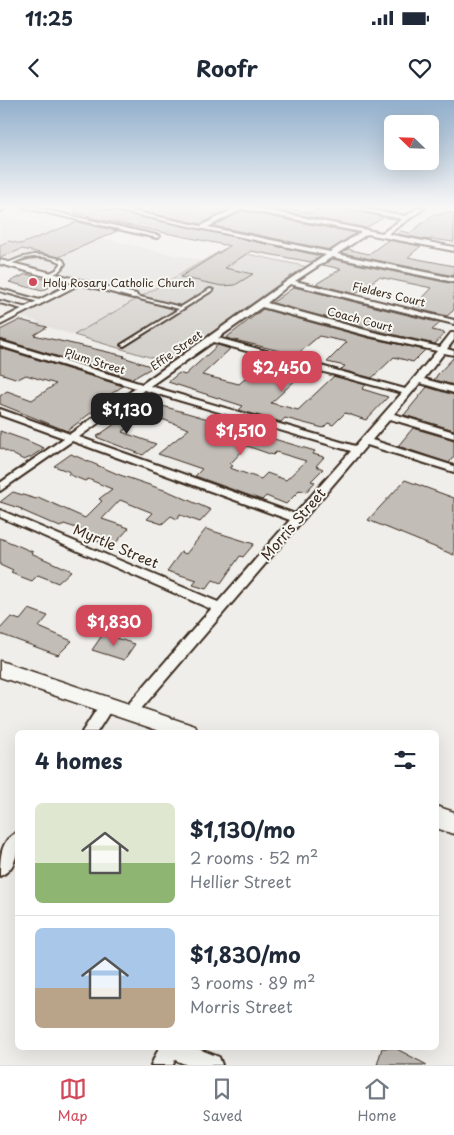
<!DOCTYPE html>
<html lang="en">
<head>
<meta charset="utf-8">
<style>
	:root { --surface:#fff; --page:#f6f6f7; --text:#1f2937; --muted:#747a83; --line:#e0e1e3; --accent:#d1495b }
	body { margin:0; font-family:"Playpen Sans",sans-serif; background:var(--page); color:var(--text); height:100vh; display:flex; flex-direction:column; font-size:19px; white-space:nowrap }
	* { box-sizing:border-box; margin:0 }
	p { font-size:16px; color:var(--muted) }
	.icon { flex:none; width:28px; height:28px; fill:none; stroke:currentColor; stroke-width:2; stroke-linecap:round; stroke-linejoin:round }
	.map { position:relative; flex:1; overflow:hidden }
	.side { position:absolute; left:15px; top:630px; width:424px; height:320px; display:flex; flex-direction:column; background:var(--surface); border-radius:8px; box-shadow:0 5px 20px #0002 }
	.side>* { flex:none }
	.needle { width:32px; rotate:293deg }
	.tools { position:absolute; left:384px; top:15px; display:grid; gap:10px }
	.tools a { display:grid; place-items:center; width:55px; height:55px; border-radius:8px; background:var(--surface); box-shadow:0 5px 20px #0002; font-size:25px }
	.price { position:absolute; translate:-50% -42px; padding:0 11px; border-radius:10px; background:var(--accent); color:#fff; font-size:16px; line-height:32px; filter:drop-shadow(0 1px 2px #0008) }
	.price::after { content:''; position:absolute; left:50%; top:30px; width:15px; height:11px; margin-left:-8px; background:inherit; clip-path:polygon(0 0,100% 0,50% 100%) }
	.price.active { background:#222; color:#fff }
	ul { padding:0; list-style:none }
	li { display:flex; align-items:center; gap:15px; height:125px; padding:0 20px }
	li+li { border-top:1px solid var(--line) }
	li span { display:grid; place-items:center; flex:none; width:140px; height:100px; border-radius:8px; color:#555 }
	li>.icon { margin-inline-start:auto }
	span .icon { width:60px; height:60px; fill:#fffc; stroke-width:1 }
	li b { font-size:21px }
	h2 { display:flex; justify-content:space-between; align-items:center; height:60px; padding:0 20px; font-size:21px }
	.status { display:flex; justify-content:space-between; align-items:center; height:35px; padding:0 25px; background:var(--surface); direction:ltr }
	.status svg { height:14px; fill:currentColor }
	header { display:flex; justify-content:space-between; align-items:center; height:65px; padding:0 20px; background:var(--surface); font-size:22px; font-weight:700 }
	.dock { display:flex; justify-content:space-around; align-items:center; height:70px; border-top:1px solid var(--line); background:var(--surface); font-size:14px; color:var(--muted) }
	.dock a { display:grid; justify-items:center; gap:2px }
	.dock .active { color:var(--accent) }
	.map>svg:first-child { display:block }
	.built { fill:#e2dfdb }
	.green { fill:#d4d1cc; stroke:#887e75 }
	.building { fill:#c2bdb7; stroke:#3b2a1e; fill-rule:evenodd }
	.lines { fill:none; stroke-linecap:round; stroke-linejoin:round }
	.lane-casing { stroke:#3b2a1e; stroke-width:4 }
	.street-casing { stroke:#3b2a1e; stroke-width:4 }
	.secondary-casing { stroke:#3b2a1e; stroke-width:3 }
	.primary-casing { stroke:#3b2a1e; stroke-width:4 }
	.lane { fill:#f6f6f2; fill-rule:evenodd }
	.street { fill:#f6f6f2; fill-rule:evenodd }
	.secondary { fill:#f6f6f2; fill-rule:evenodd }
	.primary { fill:#f6f6f2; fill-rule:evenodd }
	.poi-dot { fill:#d1495b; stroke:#f6f6f2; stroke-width:2 }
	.labels { text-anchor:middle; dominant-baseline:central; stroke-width:4; stroke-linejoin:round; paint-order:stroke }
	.far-poi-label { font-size:11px; fill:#3b2a1e; stroke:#f6f6f2; text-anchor:start }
	.far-street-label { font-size:11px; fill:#3b2a1e; stroke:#f6f6f2 }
	.street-label { font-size:14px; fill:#3b2a1e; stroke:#f6f6f2 }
</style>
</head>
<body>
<div class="status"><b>11:25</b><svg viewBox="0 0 49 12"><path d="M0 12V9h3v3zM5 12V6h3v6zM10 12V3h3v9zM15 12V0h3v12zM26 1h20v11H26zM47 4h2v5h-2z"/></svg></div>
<header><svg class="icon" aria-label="back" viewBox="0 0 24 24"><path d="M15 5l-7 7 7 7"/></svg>Roofr<svg class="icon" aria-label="heart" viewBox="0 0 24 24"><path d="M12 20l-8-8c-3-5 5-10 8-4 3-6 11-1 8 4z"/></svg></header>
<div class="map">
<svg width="454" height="965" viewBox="0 0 454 965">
	<rect width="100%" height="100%" fill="#efeeea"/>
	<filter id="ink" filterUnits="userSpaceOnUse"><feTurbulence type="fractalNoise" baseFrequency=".02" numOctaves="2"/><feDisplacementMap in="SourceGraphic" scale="10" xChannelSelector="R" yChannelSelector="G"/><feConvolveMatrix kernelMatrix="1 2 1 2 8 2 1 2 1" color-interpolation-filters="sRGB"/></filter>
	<g filter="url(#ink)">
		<path class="built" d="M0,116L203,161L74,235L37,224L39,222L21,217L90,181L0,157Z"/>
		<path class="green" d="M224,149L308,167L286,179L170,263L74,235Z"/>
		<g class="building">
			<path d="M75,107H98L321,156L311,162L251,151L225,168L253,174L235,185L222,186L180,177L230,146L87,117L90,116L74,113Z"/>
			<path d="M122,107H233L201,124Z"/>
			<path d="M260,107H282L312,113L322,107H337L384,117L366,128Z"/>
			<path d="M242,111L356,133L330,150L214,126Z"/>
			<path d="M444,112L454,113V142L431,139L429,140L397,134L401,131L410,133L434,114L440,115Z"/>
			<path d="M77,122L117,131L59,157L22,149L0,158V145L9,141L21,144Z"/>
			<path d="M388,140L421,146L408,157L454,166V176L342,153L347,149L369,154Z"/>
			<path d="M332,159L454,184V210L447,216L413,208L432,188L379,177L355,194L316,184L341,169L323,165Z"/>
			<path d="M26,174L58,183L42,191L9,182Z"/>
			<path d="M294,187L440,223L432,230L445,233L435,244L373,230L272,203Z"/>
			<path d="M263,209L369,238L425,250L413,262L394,257L372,278L341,270L345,266L327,262L347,242L319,236L294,257L278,252L280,251L226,238Z"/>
			<path d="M20,220L47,227L34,235L125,256L123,257L153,267L132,279L0,239V230Z"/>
			<path d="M218,245L230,249L202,275L239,284L269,259L286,264L279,269L301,275L271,303L298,310L334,276L366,285L362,289L388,297L366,320L345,313L333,325L328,323L323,328L285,318L281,322L239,310L243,306L168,282L179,273L185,275Z"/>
			<path d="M0,248L123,286L99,302L104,303L67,331L0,304V296L7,291L32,300L56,284L26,275L18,279L0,273Z"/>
			<path d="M454,257V285L434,280L438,274Z"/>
			<path d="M427,287L454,295V330L404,315Z"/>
			<path d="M159,305L222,323L230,317L274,330L267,337L315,351L313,354L324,357L316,366L323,369L311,381L315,382L306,392L300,390L286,404L266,396L262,400L195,376L202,369L158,354L189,329L148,314ZM247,346L273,355L276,352L306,361L286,380L267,373L261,379L230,368L233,366L230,364Z"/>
			<path d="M138,308L144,315L122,332L156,344L143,355L96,337Z"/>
			<path d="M413,328L454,340V356L449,363L398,346Z"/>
			<path d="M0,331L28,341L44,348L31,357L24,360L0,348Z"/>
			<path d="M71,354L120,375L170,392L211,410L200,422L180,415L177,419L171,416L162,424L147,419L153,413L120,400L102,419L129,428L113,446L93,440L98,435L64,424L60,427L21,410L22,409L0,402L13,392L36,399L38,397L85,418L102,401L99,399L112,389L88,379L85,381L68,374L70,372L54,366Z"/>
			<path d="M405,380L454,398V455L368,420Z"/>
			<path d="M206,429L254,444L243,457L240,456L221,483L213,480L206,489L193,485L197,480L167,471L181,452L186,454Z"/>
			<path d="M0,438L33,452L31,453L71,471L58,483L38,475L32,481L11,473L13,471L0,465Z"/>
			<path d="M29,509L48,516L39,527L72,541L58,555L0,534V529L11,517L20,520Z"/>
			<path d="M103,534L135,544L124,560L92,550Z"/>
			<path d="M382,948H395L427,965H377Z"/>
		</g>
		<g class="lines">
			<defs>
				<g id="lane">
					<path d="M34,155C45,155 54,157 63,160L65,164L58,172L49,176L47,175L48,174L56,170L61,164V162C47,156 34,155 20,160C15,162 10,165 5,164L20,158Z"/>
					<path d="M0,189L43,201L44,202L42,203L0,191Z"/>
					<path d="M210,189L213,190L124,246L121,245L179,209L132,197V195L181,207Z"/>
					<path d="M0,201L27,208L28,209L26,210L0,203Z"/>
				</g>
				<g id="street">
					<path d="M22,107H33L160,136L157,138Z"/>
					<path d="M100,107H112L201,126L237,107H250L382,133L402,119L342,107H355L406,116L419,107H426L388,134L454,147V151L367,134L337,154L454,178V182L332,157L295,181L454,220V224L290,184L267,203L373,232L440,247L451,233H454V240L447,249L454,251V255L444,253L424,279L454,287V293L420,283L394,314L454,332V338L390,319L372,340L454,366V372L367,345L135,616L130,618L125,616L123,612L125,608L211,509L0,417V410L218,502L290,420L72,341L0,391V383L64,338L0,315V309L70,334L136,288L0,246V241L142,284L287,181L326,155ZM242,109L361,132L330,152L208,127ZM262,207L369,236L437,251L405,289L218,238ZM213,242L402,293L355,346L150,286ZM144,290L351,351L295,414L79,337Z"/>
					<path d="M0,160L136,194L137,196L133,198L80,184L0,225V220L72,183L0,164Z"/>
					<path d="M107,599L112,601L114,605L97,632H82L102,601Z"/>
					<path d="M18,732C18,749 18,768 0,776C0,759 0,739 18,732Z"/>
					<path d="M159,948H196L219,957L222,965H187L175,960L173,965H151Z"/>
				</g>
				<g id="secondary">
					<path d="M0,561L195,626L198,632H163L0,577Z"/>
					<path d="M436,706L454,712V734L436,728Z"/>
				</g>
				<path id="primary" d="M0,107H7L0,112Z"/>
			</defs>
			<use href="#lane" class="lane-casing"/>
			<use href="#street" class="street-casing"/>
			<use href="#secondary" class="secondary-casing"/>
			<use href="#primary" class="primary-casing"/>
			<use href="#lane" class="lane"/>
			<use href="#street" class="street"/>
			<use href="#secondary" class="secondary"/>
			<use href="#primary" class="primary"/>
		</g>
	</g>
	<linearGradient id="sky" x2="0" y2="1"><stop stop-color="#91afcc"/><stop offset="0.44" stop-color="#f8f7f6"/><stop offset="1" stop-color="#f8f7f6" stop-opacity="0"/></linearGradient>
	<rect width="454" height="242" fill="url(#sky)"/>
	<circle class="poi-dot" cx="33" cy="182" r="5"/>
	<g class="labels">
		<g class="far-poi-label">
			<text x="43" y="182">Holy Rosary Catholic Church</text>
		</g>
		<g class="far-street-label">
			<text transform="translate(389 194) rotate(13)">Fielders Court</text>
			<text transform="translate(360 219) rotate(15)">Coach Court</text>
			<text transform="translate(176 250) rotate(-35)">Effie Street</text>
			<text transform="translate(95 261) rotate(17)">Plum Street</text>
		</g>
		<g class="street-label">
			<text transform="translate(293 424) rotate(-49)">Morris Street</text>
			<text transform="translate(116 446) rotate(23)">Myrtle Street</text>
		</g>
	</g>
</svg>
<div class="tools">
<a><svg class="needle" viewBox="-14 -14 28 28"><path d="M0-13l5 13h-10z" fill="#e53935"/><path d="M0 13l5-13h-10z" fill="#747a83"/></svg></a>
</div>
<b class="price" style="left:282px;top:293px">$2,450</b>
<b class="price active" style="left:127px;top:335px">$1,130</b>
<b class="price" style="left:241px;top:356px">$1,510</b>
<b class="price" style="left:114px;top:547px">$1,830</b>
<section class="side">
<h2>4 homes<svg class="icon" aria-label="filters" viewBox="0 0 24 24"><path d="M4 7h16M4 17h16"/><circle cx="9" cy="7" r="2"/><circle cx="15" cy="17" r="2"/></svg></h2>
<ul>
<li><span style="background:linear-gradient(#dfe7d0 60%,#8fb573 0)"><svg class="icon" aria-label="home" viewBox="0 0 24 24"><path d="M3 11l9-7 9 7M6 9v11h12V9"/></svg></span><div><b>$1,130/mo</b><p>2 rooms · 52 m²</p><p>Hellier Street</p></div></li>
<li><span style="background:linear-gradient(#a9c7e8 60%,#b9a48a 0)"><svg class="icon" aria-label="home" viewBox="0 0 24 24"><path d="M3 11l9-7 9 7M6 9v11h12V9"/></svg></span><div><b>$1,830/mo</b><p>3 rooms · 89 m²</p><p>Morris Street</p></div></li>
</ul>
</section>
</div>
<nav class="dock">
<a class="active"><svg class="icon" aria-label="map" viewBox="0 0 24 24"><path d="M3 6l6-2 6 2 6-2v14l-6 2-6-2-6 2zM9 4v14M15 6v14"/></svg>Map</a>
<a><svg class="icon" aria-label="saved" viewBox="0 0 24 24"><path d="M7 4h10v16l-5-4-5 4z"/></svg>Saved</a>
<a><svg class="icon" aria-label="home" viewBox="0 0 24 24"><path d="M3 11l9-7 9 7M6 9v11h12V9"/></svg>Home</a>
</nav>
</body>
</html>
